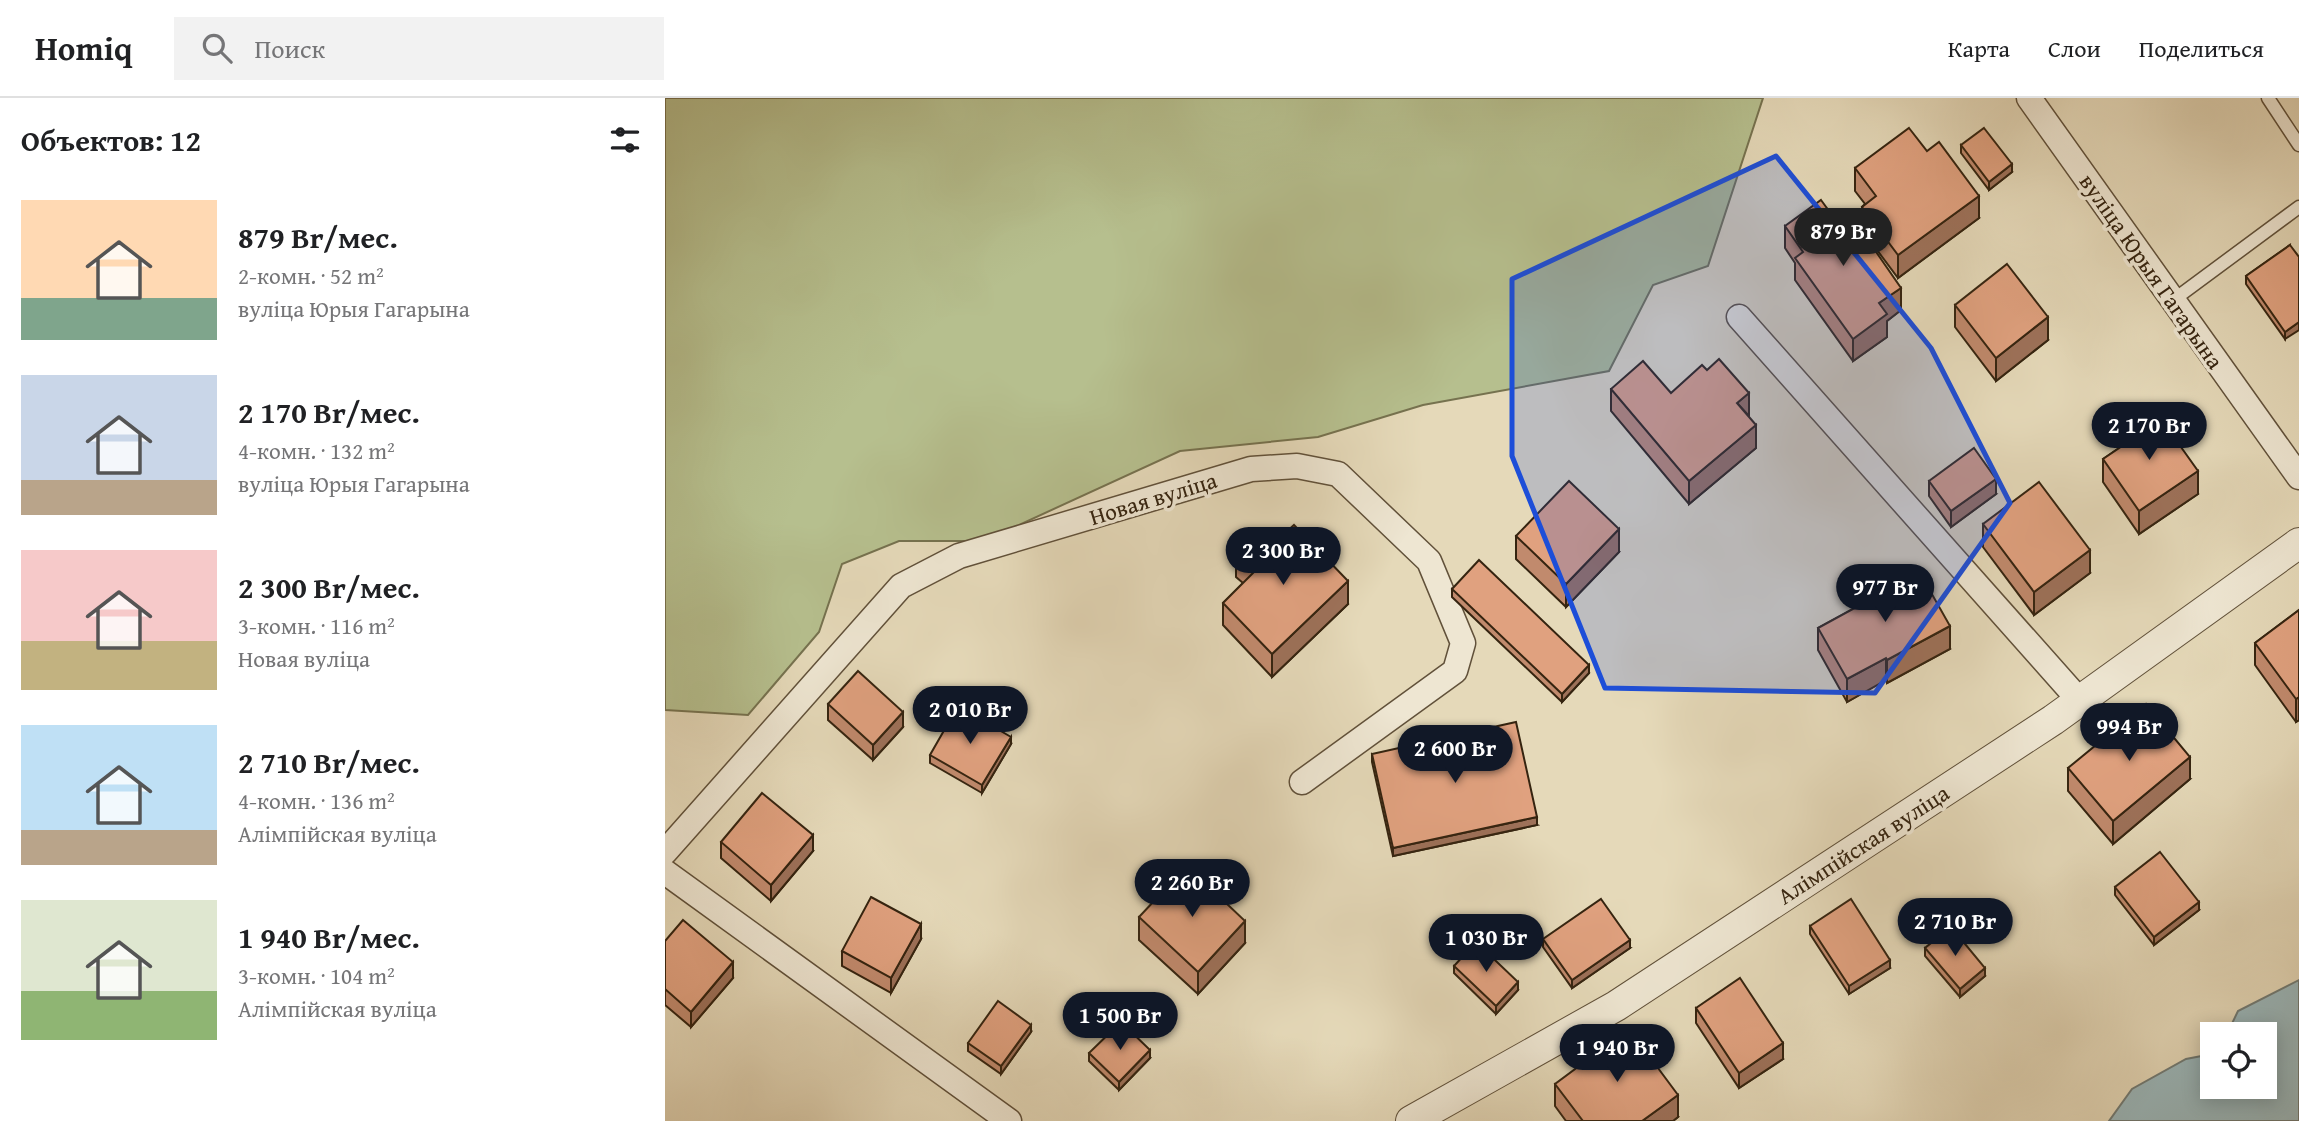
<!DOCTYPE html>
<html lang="ru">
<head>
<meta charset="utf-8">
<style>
	:root { --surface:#fff; --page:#f2f2f2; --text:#202124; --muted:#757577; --line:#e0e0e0; --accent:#111827 }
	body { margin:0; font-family:"Gentium Book Plus",serif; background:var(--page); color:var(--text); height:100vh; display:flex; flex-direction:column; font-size:26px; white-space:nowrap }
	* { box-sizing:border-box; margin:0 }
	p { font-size:23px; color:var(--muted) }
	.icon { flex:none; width:38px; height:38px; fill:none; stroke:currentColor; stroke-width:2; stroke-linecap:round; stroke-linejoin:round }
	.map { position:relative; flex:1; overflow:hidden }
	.drawer { display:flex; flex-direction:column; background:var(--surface); width:665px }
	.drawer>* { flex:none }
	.tools { position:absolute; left:1535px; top:924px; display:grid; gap:14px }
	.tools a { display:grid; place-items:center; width:77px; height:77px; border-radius:0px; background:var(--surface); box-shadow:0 4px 18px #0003; font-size:35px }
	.price { position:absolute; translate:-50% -60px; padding:0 16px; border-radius:24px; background:var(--accent); color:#fff; font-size:23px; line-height:46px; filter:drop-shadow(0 2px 4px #0008) }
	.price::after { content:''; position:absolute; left:50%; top:42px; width:21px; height:16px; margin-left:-10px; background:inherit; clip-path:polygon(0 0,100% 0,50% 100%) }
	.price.current { background:#222; color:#fff }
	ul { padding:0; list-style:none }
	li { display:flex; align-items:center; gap:21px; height:175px; padding:0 21px }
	li span { display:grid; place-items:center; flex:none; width:196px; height:140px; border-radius:0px; color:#555 }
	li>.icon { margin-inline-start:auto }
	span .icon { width:84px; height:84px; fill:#fffc; stroke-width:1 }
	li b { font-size:30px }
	h2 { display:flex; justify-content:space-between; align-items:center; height:84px; padding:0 21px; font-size:30px }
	header { display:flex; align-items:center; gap:42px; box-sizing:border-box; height:98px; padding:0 35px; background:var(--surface); border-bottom:2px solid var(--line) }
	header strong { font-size:33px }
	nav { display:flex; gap:38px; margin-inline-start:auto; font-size:24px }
	.search { width:490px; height:63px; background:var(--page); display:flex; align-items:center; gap:18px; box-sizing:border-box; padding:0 24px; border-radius:0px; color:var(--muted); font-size:26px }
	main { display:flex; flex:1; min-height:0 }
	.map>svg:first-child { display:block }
	.green { fill:#b6bf8e; stroke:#76724f; stroke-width:2 }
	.water { fill:#9bb7ba; stroke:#727c76; stroke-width:2 }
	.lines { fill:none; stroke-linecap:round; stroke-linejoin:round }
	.service-casing { stroke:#61513a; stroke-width:15 }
	.minor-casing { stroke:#61513a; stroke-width:27 }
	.tertiary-casing { stroke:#61513a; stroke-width:32 }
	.service { stroke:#eee6d2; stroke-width:12 }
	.minor { stroke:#eee6d2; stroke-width:24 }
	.tertiary { stroke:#eee6d2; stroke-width:30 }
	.wall { fill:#c18a6d; stroke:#352410; stroke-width:2 }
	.shaded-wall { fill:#9d7159; stroke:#352410; stroke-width:2 }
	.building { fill:#e0a17f; stroke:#352410; stroke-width:2 }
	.marked { fill:#1d4ed8; fill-opacity:0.2; stroke:#1d4ed8; stroke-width:5; stroke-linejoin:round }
	.labels { text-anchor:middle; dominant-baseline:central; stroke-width:7; stroke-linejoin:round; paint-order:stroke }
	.street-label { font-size:23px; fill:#352410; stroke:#eee6d2 }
</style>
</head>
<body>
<header>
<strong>Homiq</strong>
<div class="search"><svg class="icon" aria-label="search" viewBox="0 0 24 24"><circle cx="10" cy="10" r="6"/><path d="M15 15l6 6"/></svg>Поиск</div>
<nav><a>Карта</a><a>Слои</a><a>Поделиться</a></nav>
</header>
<main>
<section class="drawer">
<h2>Объектов: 12<svg class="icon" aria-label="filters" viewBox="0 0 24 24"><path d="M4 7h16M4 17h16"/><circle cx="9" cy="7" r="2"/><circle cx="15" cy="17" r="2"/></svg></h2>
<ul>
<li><span style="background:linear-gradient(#ffd9b3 70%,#7fa58c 0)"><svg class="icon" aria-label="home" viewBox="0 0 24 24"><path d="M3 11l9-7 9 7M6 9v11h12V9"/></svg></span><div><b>879 Br/мес.</b><p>2-комн. · 52 m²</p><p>вуліца Юрыя Гагарына</p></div></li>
<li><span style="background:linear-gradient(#c9d6e8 75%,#b9a48a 0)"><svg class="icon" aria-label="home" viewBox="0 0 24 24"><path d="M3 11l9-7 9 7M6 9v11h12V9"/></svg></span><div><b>2 170 Br/мес.</b><p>4-комн. · 132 m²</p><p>вуліца Юрыя Гагарына</p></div></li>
<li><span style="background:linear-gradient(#f6c9c9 65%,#c2b280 0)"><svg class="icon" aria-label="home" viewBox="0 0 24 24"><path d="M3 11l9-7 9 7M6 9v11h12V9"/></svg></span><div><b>2 300 Br/мес.</b><p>3-комн. · 116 m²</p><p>Новая вуліца</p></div></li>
<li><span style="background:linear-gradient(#bfe0f5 75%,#b9a48a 0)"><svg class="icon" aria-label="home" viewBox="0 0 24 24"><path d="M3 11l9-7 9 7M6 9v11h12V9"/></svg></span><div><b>2 710 Br/мес.</b><p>4-комн. · 136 m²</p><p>Алімпійская вуліца</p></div></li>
<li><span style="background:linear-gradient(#dfe7d0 65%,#8fb573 0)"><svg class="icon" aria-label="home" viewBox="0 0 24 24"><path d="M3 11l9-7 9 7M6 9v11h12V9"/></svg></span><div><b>1 940 Br/мес.</b><p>3-комн. · 104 m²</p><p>Алімпійская вуліца</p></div></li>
</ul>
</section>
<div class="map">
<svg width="1634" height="1023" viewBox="0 0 1634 1023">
	<rect width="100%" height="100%" fill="#e5d9b9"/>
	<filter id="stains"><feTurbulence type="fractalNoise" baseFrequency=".00286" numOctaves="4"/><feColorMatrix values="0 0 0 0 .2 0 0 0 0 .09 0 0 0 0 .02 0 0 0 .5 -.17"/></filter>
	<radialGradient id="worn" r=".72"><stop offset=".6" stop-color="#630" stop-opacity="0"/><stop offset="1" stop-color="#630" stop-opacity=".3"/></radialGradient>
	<path class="green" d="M0,0H1098L1043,168L988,187L944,273L758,307L653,339L515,353L319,443H234L177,466L154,534L83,617L0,612Z"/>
	<path class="water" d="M1634,882V1023H1444L1467,991L1521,961L1547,956V989H1600V936H1562L1573,913Z"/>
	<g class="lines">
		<defs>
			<g id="service">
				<path d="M1603,0L1634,47"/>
				<path d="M1507,203L1634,109"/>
			</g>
			<g id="minor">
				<path d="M1364,0L1634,379"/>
				<path d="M1074,219L1415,603"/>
				<path d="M0,754L236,488L294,458L586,371L632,368L673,376L764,463L798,545L790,573L637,684"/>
				<path d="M0,774L344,1023"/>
			</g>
			<path id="tertiary" d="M746,1023L951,908L1388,622L1634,445"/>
		</defs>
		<use href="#service" class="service-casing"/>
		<use href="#minor" class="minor-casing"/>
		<use href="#tertiary" class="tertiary-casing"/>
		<use href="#service" class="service"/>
		<use href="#minor" class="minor"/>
		<use href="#tertiary" class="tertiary"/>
	</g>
	<g class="wall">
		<path d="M1296,47L1347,74L1324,92L1296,55Z"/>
		<path d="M1190,70L1314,120L1233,180L1197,132V109L1200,106L1190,93Z"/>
		<path d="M1120,128L1236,212L1222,223V239L1188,263L1130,182V165L1120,150Z"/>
		<path d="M1625,147L1620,241L1581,186V178Z"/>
		<path d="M1290,207L1383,242L1331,283L1290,229Z"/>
		<path d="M946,291L1006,295L1083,318L1091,350L1024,406L946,313Z"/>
		<path d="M1457,329L1533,396L1474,436L1438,384V361L1457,348Z"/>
		<path d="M1264,383L1331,396L1286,429L1264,398Z"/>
		<path d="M1318,426L1425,475L1369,517L1318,449Z"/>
		<path d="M851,438L954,454L901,509L851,461Z"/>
		<path d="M606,448L683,506L607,579L558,527V505L578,485L571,479V456Z"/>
		<path d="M787,491L924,575L897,604L787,499Z"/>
		<path d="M1205,493L1285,551L1222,585L1221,582L1182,604L1153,552V530L1205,502Z"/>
		<path d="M1634,512V622L1631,624L1590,567V545Z"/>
		<path d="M163,606L238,629L208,662L163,622Z"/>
		<path d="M346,646L317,695L265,665V657Z"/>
		<path d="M707,656L872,727L728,758L707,664Z"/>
		<path d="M1403,670L1525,681L1448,746L1403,693Z"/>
		<path d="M56,744L148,753L106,803L56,760Z"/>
		<path d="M1450,789L1534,812L1489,847L1450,797Z"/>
		<path d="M474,819L580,845L533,896L474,842Z"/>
		<path d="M1145,828L1225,870L1184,896L1145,836Z"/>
		<path d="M256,841L226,895L177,868V853Z"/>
		<path d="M878,841L965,850L907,890L878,849Z"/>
		<path d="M0,843L68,880L26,929L0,907Z"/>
		<path d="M1260,850L1320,878L1295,899L1260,858Z"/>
		<path d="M789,868L853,892L831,916L789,875Z"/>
		<path d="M1031,910L1118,961L1074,990L1031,925Z"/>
		<path d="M366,934L336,976L303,953V945Z"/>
		<path d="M424,955L485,960L454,992L424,963Z"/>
		<path d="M890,986L1013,1019L1008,1023H901L890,1008Z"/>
	</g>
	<g class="shaded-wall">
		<path d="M1347,66V74L1324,92V84Z"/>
		<path d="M1314,98V120L1233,180V157Z"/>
		<path d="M1236,190V212L1222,223V239L1188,263V241L1214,205Z"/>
		<path d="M1383,219V242L1331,283V260Z"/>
		<path d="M1634,224V232L1620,241V234Z"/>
		<path d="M1084,295V318L1072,305Z"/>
		<path d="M1091,327V350L1024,406V383Z"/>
		<path d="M1533,373V396L1474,436V413Z"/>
		<path d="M1331,381V396L1286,429V413Z"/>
		<path d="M954,431V454L901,509V486Z"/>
		<path d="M1425,452V475L1369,517V494Z"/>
		<path d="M683,483V506L607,579V556Z"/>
		<path d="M1285,528V551L1222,585V562Z"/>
		<path d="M1221,560V582L1182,604V581Z"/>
		<path d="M924,567V575L897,604V596Z"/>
		<path d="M1634,599V622L1631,624V601Z"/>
		<path d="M238,614V629L208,662V647Z"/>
		<path d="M346,639V646L317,695V687Z"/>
		<path d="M1525,659V681L1448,746V723Z"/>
		<path d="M872,719V727L728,758V750Z"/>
		<path d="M148,737V753L106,803V787Z"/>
		<path d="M1534,804V812L1489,847V839Z"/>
		<path d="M580,823V845L533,896V874Z"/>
		<path d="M256,826V841L226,895V880Z"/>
		<path d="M965,842V850L907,890V882Z"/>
		<path d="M1225,862V870L1184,896V888Z"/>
		<path d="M68,864V880L26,929V914Z"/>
		<path d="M1320,870V878L1295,899V891Z"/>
		<path d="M853,884V892L831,916V908Z"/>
		<path d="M366,927V934L336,976V968Z"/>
		<path d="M1118,945V961L1074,990V975Z"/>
		<path d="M485,952V960L454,992V984Z"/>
		<path d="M1013,997V1019L1008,1023H977Z"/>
	</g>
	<g class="building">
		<path d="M1244,30L1262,53L1274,44L1314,98L1233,157L1197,109L1211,98L1190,70Z"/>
		<path d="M1319,30L1347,66L1324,84L1296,47Z"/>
		<path d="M1156,102L1175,128L1187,119L1236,190L1214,205L1222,216L1188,241L1130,160L1138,154L1120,128Z"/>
		<path d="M1625,147L1634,159V224L1620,234L1581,178Z"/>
		<path d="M1342,166L1383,219L1331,260L1290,207Z"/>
		<path d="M1054,261L1084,295L1072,305L1091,327L1024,383L946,291L978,263L1006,295L1037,267L1042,272Z"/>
		<path d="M1482,312L1496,331L1501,328L1533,373L1474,413L1438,361L1466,342L1457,329Z"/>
		<path d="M1309,350L1331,381L1286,413L1264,383Z"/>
		<path d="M904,383L954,431L901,486L851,438Z"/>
		<path d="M1374,384L1425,452L1369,494L1318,426Z"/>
		<path d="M629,427L683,483L607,556L558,505L589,474L571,456L593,434L606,448Z"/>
		<path d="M814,462L924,567L897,596L787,491Z"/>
		<path d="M1251,468L1285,528L1222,562L1221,560L1182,581L1153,530L1208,500L1205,493Z"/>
		<path d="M1634,512V599L1631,601L1590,545Z"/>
		<path d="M193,573L238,614L208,647L163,606Z"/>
		<path d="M1481,606L1525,659L1448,723L1403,670Z"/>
		<path d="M293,608L346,639L317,687L265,657Z"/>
		<path d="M851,624L872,719L728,750L707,656Z"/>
		<path d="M97,695L148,737L106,787L56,744Z"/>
		<path d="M1495,754L1534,804L1489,839L1450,789Z"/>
		<path d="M522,768L580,823L533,874L474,819Z"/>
		<path d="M206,799L256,826L226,880L177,853Z"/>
		<path d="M936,801L965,842L907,882L878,841Z"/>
		<path d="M1186,801L1225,862L1184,888L1145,828Z"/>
		<path d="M18,822L68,864L26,914L0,891V843Z"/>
		<path d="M1286,829L1320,870L1295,891L1260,850Z"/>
		<path d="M811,844L853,884L831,908L789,868Z"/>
		<path d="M1075,880L1118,945L1074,975L1031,910Z"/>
		<path d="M333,903L366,927L336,968L303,945Z"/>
		<path d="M456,924L485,952L454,984L424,955Z"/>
		<path d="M964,931L1013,997L977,1023H918L890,986Z"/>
	</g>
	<path class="marked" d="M1111,58L1266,250L1345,405L1210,595L940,590L847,358V181Z"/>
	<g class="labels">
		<g class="street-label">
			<text transform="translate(1487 173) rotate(55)">вуліца Юрыя Гагарына</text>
			<text transform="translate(488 400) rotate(-17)">Новая вуліца</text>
			<text transform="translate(1198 746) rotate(-33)">Алімпійская вуліца</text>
		</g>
	</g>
	<rect width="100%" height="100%" filter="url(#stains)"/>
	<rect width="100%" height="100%" fill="url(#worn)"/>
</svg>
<div class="tools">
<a><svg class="icon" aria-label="locate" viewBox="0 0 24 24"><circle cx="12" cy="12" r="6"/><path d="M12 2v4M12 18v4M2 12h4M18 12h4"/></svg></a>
</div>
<b class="price current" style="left:1178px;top:170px">879 Br</b>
<b class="price" style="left:1484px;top:364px">2 170 Br</b>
<b class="price" style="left:618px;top:489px">2 300 Br</b>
<b class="price" style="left:1220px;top:526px">977 Br</b>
<b class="price" style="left:305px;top:648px">2 010 Br</b>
<b class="price" style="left:1464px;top:665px">994 Br</b>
<b class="price" style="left:790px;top:687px">2 600 Br</b>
<b class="price" style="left:527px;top:821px">2 260 Br</b>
<b class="price" style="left:1290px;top:860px">2 710 Br</b>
<b class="price" style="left:821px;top:876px">1 030 Br</b>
<b class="price" style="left:455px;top:954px">1 500 Br</b>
<b class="price" style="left:952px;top:986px">1 940 Br</b>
</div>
</main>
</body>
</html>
